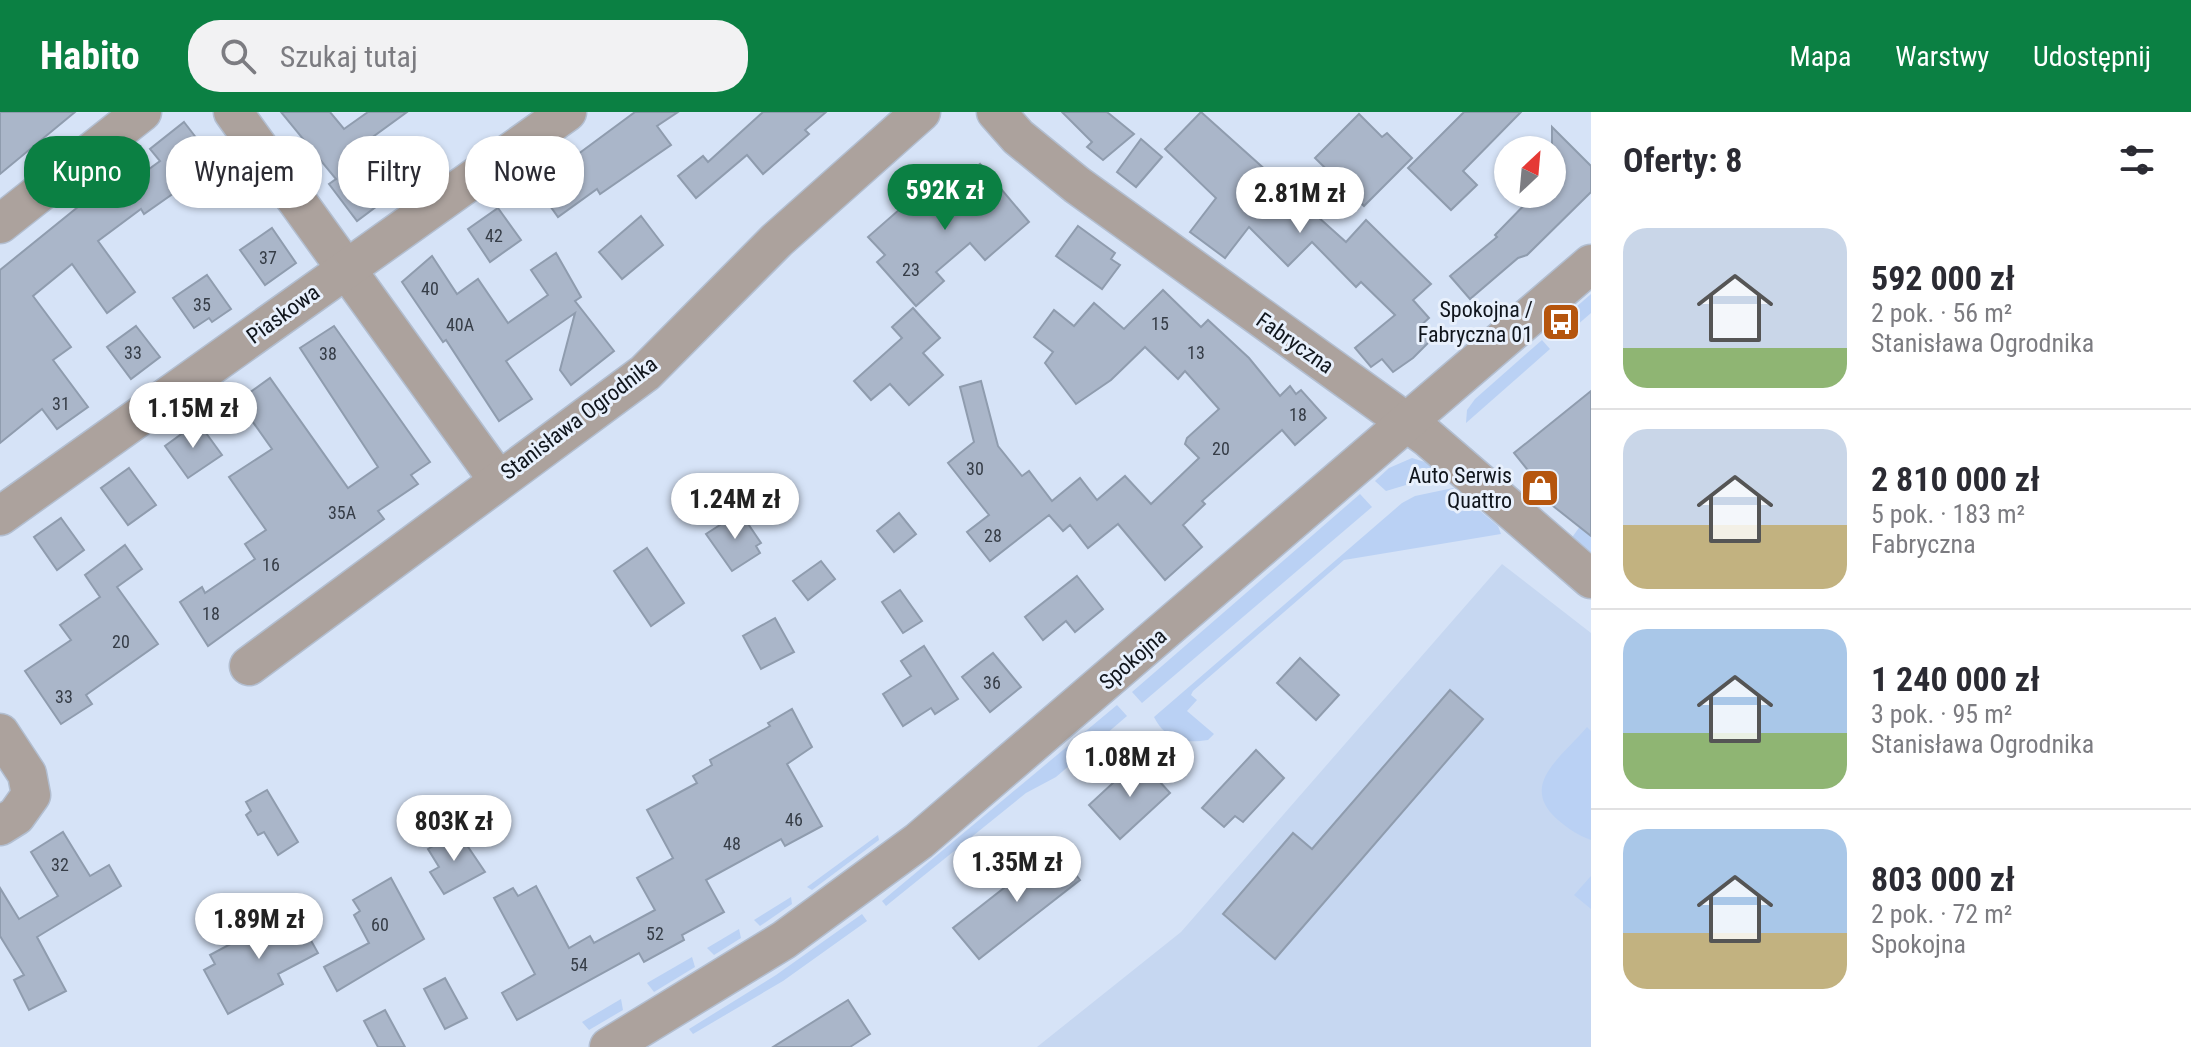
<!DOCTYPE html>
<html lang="pl">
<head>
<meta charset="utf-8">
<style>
	:root { --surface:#fff; --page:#f2f2f3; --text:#2b2b33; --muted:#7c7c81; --line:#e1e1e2; --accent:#0b8043 }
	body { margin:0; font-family:"Roboto Condensed",sans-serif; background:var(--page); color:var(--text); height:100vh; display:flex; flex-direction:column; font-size:30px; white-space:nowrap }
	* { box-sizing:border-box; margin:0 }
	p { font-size:26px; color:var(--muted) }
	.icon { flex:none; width:44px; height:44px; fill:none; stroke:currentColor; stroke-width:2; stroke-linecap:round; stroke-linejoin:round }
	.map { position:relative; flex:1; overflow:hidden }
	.details { display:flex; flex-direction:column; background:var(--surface); width:600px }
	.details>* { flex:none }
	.banner { position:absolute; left:24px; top:24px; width:760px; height:72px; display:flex; gap:16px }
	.needle { width:52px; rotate:26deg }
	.buttons { position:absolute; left:1494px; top:24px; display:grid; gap:16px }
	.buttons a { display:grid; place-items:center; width:72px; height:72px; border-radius:50%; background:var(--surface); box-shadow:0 2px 6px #0004; font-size:40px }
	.price { position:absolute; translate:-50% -68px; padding:0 18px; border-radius:28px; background:#fff; color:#222; font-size:26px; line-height:52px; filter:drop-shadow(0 2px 4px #0008) }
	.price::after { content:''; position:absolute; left:50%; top:48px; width:24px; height:18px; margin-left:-12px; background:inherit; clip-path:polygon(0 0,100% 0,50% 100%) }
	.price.current { background:var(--accent); color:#fff }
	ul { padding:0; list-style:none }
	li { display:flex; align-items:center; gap:24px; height:200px; padding:0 32px }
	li+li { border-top:2px solid var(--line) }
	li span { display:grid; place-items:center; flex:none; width:224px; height:160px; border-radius:24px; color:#555 }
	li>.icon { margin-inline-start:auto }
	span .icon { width:96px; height:96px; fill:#fffc; stroke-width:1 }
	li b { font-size:34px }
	h2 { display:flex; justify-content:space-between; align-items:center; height:96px; padding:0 32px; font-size:34px }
	.pill { padding:0 28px; border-radius:32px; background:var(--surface); box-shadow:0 2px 6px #0004; font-size:28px; line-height:72px }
	.pill.current { background:var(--accent); color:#fff }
	header { display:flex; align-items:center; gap:48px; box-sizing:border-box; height:112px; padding:0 40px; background:var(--accent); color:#fff }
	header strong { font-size:38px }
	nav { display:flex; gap:44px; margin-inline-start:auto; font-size:28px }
	.search { width:560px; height:72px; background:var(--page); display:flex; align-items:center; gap:20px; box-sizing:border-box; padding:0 28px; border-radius:32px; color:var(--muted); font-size:30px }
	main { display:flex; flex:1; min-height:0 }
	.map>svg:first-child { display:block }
	.built { fill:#c6d7f1 }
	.green { fill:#bad1f4 }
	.building { fill:#aab6c9; stroke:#8f9cae; stroke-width:2 }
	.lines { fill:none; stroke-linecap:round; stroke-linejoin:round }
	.minor-casing { stroke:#b2bed0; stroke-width:41 }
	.minor { stroke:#aca29d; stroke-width:38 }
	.labels { text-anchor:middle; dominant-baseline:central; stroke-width:6; stroke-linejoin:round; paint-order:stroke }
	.number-label { font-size:18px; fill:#363d47 }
	.poi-label { font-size:22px; fill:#10151c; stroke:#e8f0fc; text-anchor:end }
	.street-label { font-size:22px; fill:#10151c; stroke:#e8f0fc }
</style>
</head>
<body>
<header>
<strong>Habito</strong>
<div class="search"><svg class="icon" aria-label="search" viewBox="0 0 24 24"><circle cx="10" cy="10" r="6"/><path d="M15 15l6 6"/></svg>Szukaj tutaj</div>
<nav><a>Mapa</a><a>Warstwy</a><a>Udostępnij</a></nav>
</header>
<main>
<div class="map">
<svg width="1591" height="935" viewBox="0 0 1591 935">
	<rect width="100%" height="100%" fill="#d6e3f7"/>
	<path class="built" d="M1502,452L1591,521V935H1037L1181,820Z"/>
	<g class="green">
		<path d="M1591,182V201L1576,214L1567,203Z"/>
		<path d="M1542,228L1550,237L1466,311L1467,298L1475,287Z"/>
		<path d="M1412,346L1438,354L1426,367L1386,379L1375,369L1389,356Z"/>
		<path d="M1453,376L1498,414L1501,422L1344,448L1193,579L1191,583L1197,588L1187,599L1214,622L1208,628C1183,632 1166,628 1154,605L1402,391L1415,384Z"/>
		<path d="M1360,382L1372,395L1142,591L1132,580Z"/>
		<path d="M1591,399V450L1568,431Z"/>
		<path d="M1117,593L1127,604L1056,665L1026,681L886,794L882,789Z"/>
		<path d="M1587,615L1591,619V728C1577,723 1569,717 1558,708C1518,673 1561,646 1587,615Z"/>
		<path d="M878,723L879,728L812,778L807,775Z"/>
		<path d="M1591,764V797L1574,783Z"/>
		<path d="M791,785L792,792L760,814L754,808Z"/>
		<path d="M862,802L867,809L783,869L693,922L689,917L776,863Z"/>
		<path d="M739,817L741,826L714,843L707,836Z"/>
		<path d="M692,845L695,855L654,880L647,871Z"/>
		<path d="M621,887L623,898L589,918L582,910Z"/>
	</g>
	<g class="building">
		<path d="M0,0H75L0,62Z"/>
		<path d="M281,0H330L344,17L368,0H407L359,35L393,82L357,109L329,72L336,67Z"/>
		<path d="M635,0H678L657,14L671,33L600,82L597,77L558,105L538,77L545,72L543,68Z"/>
		<path d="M763,0H826L805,18L809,22L763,62L747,43L696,86L678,64L703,44L708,50Z"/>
		<path d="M1062,0H1107L1134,22L1103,48L1087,35L1092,30Z"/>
		<path d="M1201,0L1346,130L1366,108L1431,172L1413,188L1429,206L1418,216L1430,229L1413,246L1393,260L1382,247L1371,255L1355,236L1395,203L1361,170L1356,175L1312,130L1288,154L1249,115L1225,146L1190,120L1216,86L1165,37Z"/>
		<path d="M1464,0H1521L1463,59L1477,73L1451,98L1408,56Z"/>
		<path d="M1359,2L1382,25L1387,21L1412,46L1364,94L1315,46Z"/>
		<path d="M184,10L211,45L197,56L201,62L144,102L141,97L98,129L135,180L107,201L72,152L33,184L71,235L53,248L88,295L57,317L42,297L0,331V158L115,65L123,76L160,49L150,37Z"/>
		<path d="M1552,15L1591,54V80L1527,143L1518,146L1470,187L1450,164L1497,125L1495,123L1535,82H1552Z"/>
		<path d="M1141,27L1162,45L1136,75L1117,60Z"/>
		<path d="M980,52L1029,110L985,148L970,131L936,160L944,169L916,194L877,150L885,143L868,125L917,82L930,95Z"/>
		<path d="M498,96L521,128L490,150L468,117Z"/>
		<path d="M641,104L663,133L622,167L599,140Z"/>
		<path d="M1078,114L1115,141L1111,147L1120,153L1102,177L1056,144Z"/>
		<path d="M272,116L296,151L265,173L240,138Z"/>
		<path d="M556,141L581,185L575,189L614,239L571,273L560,258L575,201L506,249L532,287L499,309L446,228L443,230L402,170L432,144L457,182L478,167L508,211L548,183L531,158Z"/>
		<path d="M207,163L231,197L212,210L209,206L194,216L173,186Z"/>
		<path d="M1163,178L1201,215L1208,208L1249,246L1280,284L1290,274L1296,282L1301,278L1326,306L1295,333L1282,318L1202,389L1205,392L1183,413L1202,435L1165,468L1118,412L1088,436L1070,413L1063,419L1049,403L990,449L967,420L989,403L948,351L974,330L960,275L981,269L998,334L1022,364L1029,359L1052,389L1080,366L1097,388L1125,364L1151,392L1199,346L1185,332L1187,326L1219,297L1185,259L1178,267L1145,235L1111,268L1076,292L1045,251L1053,240L1034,225L1054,198L1074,214L1094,191L1124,217Z"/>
		<path d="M913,196L940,226L923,241L943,263L909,293L890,272L871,288L854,269L902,226L892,215Z"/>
		<path d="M136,214L160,245L131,267L107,235Z"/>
		<path d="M334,214L430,350L411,363L418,372L378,399L384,407L208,534L180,490L202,475L205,481L255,447L245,432L266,418L229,365L272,337L238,289L270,266L348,376L378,355L300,236Z"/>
		<path d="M1591,279V424L1548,390L1551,387L1514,341Z"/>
		<path d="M198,310L222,343L188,366L165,334Z"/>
		<path d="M129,356L156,393L128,413L101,376Z"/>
		<path d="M740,400L761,431L756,434L760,441L732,459L706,422Z"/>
		<path d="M899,401L916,422L894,440L877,419Z"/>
		<path d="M61,406L84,438L57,458L34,425Z"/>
		<path d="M125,433L142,457L117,475L158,532L86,583L92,592L61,612L25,559L71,528L60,513L100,485L85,463Z"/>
		<path d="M647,436L684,491L651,514L614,459Z"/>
		<path d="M821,449L835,467L808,488L793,469Z"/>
		<path d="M1077,464L1103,497L1075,520L1066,509L1043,528L1025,505Z"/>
		<path d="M900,478L922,509L903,521L882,490Z"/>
		<path d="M775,506L794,540L761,557L743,524Z"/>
		<path d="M924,534L958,587L935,602L931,596L903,614L883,582L911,564L901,549Z"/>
		<path d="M993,541L1021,575L990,600L962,565Z"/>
		<path d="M1300,546L1339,583L1316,608L1277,571Z"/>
		<path d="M1450,578L1483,607L1275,847L1223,802L1293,721L1312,737Z"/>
		<path d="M792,597L812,635L787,652L822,714L785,734L781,727L706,768L724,800L682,823L684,828L644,850L639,841L517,908L502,881L535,862L494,786L513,776L518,784L536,774L569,836L590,824L594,831L655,798L637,766L673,746L647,698L697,671L693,664L712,653L710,648L770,614L768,611Z"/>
		<path d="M1256,638L1284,666L1243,710L1235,704L1224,715L1202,696Z"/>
		<path d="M1139,647L1170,681L1120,727L1089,693Z"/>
		<path d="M267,678L298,730L278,743L264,720L258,723L246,703L251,699L246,690Z"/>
		<path d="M63,720L90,764L109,753L121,774L37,825L66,879L29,898L14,868L24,863L0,824V776L19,807L58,784L31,740Z"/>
		<path d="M458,720L485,760L444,782L430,760L439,755L428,737Z"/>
		<path d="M1055,736L1080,768L979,847L953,816Z"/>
		<path d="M391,766L424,827L337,879L324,855L369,831L354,803L360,799L353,788Z"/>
		<path d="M294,798L318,841L278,862L283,872L228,902L204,858L215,852L210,843Z"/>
		<path d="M445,866L467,906L445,917L424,877Z"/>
		<path d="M848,888L870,922L850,935H773Z"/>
		<path d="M385,898L405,935H378L364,909Z"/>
	</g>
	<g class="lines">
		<defs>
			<g id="minor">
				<path d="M233,0L498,368"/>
				<path d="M996,0L1018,25L1077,73L1427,325L1591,467"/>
				<path d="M0,112L142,0"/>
				<path d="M0,404L567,0"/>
				<path d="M249,554L645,261L777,128L921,0"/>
				<path d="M0,621L27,662L31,683L16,704L0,714"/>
				<path d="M609,935L784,828L919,729L1591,152"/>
			</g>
		</defs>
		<use href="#minor" class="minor-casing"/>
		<use href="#minor" class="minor"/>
	</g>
	<defs>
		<symbol id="bus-square" viewBox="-11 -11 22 22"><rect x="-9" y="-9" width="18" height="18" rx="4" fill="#b5550e" stroke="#e8f0fc"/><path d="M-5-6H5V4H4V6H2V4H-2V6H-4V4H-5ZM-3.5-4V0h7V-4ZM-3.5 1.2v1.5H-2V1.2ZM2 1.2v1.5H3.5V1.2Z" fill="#fff"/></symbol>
		<symbol id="shop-square" viewBox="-11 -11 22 22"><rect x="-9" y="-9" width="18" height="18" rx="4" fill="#b5550e" stroke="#e8f0fc"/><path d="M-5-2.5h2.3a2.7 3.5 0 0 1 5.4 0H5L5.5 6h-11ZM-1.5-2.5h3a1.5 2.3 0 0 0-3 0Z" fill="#fff"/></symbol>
	</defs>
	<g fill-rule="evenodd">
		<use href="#bus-square" x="1539" y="188" width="44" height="44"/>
		<use href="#shop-square" x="1518" y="354" width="44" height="44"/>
	</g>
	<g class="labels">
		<g class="number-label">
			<text x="494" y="123">42</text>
			<text x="268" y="145">37</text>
			<text x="911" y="157">23</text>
			<text x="430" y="176">40</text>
			<text x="202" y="192">35</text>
			<text x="1160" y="211">15</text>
			<text x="460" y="212">40A</text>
			<text x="133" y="240">33</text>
			<text x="1196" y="240">13</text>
			<text x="328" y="241">38</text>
			<text x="61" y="291">31</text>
			<text x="1298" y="302">18</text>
			<text x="1221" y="336">20</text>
			<text x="975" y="356">30</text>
			<text x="342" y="400">35A</text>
			<text x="993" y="423">28</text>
			<text x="271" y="452">16</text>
			<text x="211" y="501">18</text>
			<text x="121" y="529">20</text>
			<text x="992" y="570">36</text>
			<text x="64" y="584">33</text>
			<text x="794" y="707">46</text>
			<text x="732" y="731">48</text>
			<text x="60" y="752">32</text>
			<text x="380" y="812">60</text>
			<text x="655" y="821">52</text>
			<text x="579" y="852">54</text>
		</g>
		<g class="poi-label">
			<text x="1533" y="197">Spokojna /<tspan x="1533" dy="25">Fabryczna 01</tspan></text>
			<text x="1512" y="363">Auto Serwis<tspan x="1512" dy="25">Quattro</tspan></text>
		</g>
		<g class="street-label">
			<text transform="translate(283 202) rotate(-36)">Piaskowa</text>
			<text transform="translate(1295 231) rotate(35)">Fabryczna</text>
			<text transform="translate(579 306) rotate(-37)">Stanisława Ogrodnika</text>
			<text transform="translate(1133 547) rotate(-41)">Spokojna</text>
		</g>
	</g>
</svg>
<div class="buttons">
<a><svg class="needle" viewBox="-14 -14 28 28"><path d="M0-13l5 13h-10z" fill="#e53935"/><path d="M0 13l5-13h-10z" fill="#7c7c81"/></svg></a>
</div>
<b class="price current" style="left:945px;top:120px">592K zł</b>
<b class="price" style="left:1300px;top:123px">2.81M zł</b>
<b class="price" style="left:193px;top:338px">1.15M zł</b>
<b class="price" style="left:735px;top:429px">1.24M zł</b>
<b class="price" style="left:1130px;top:687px">1.08M zł</b>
<b class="price" style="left:454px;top:751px">803K zł</b>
<b class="price" style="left:1017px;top:792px">1.35M zł</b>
<b class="price" style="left:259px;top:849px">1.89M zł</b>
<div class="banner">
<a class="pill current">Kupno</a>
<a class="pill">Wynajem</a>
<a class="pill">Filtry</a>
<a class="pill">Nowe</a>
</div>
</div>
<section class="details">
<h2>Oferty: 8<svg class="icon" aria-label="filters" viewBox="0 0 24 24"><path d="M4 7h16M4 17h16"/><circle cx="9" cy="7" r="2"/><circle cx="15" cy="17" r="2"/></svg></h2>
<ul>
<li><span style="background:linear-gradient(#c9d6e8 75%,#8fb573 0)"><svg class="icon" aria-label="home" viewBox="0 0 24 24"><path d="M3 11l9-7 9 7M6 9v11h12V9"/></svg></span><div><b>592 000 zł</b><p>2 pok. · 56 m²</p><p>Stanisława Ogrodnika</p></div></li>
<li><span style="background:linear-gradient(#c9d6e8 60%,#c2b280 0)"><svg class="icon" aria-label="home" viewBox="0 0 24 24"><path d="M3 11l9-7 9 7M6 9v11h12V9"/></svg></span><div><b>2 810 000 zł</b><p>5 pok. · 183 m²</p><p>Fabryczna</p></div></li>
<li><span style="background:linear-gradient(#a9c7e8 65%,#8fb573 0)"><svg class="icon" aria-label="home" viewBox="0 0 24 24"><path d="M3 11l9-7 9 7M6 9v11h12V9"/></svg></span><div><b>1 240 000 zł</b><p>3 pok. · 95 m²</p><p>Stanisława Ogrodnika</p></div></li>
<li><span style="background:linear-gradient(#a9c7e8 65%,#c2b280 0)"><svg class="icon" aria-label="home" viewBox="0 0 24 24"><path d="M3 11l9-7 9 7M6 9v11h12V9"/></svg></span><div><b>803 000 zł</b><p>2 pok. · 72 m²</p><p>Spokojna</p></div></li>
</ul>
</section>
</main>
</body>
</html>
